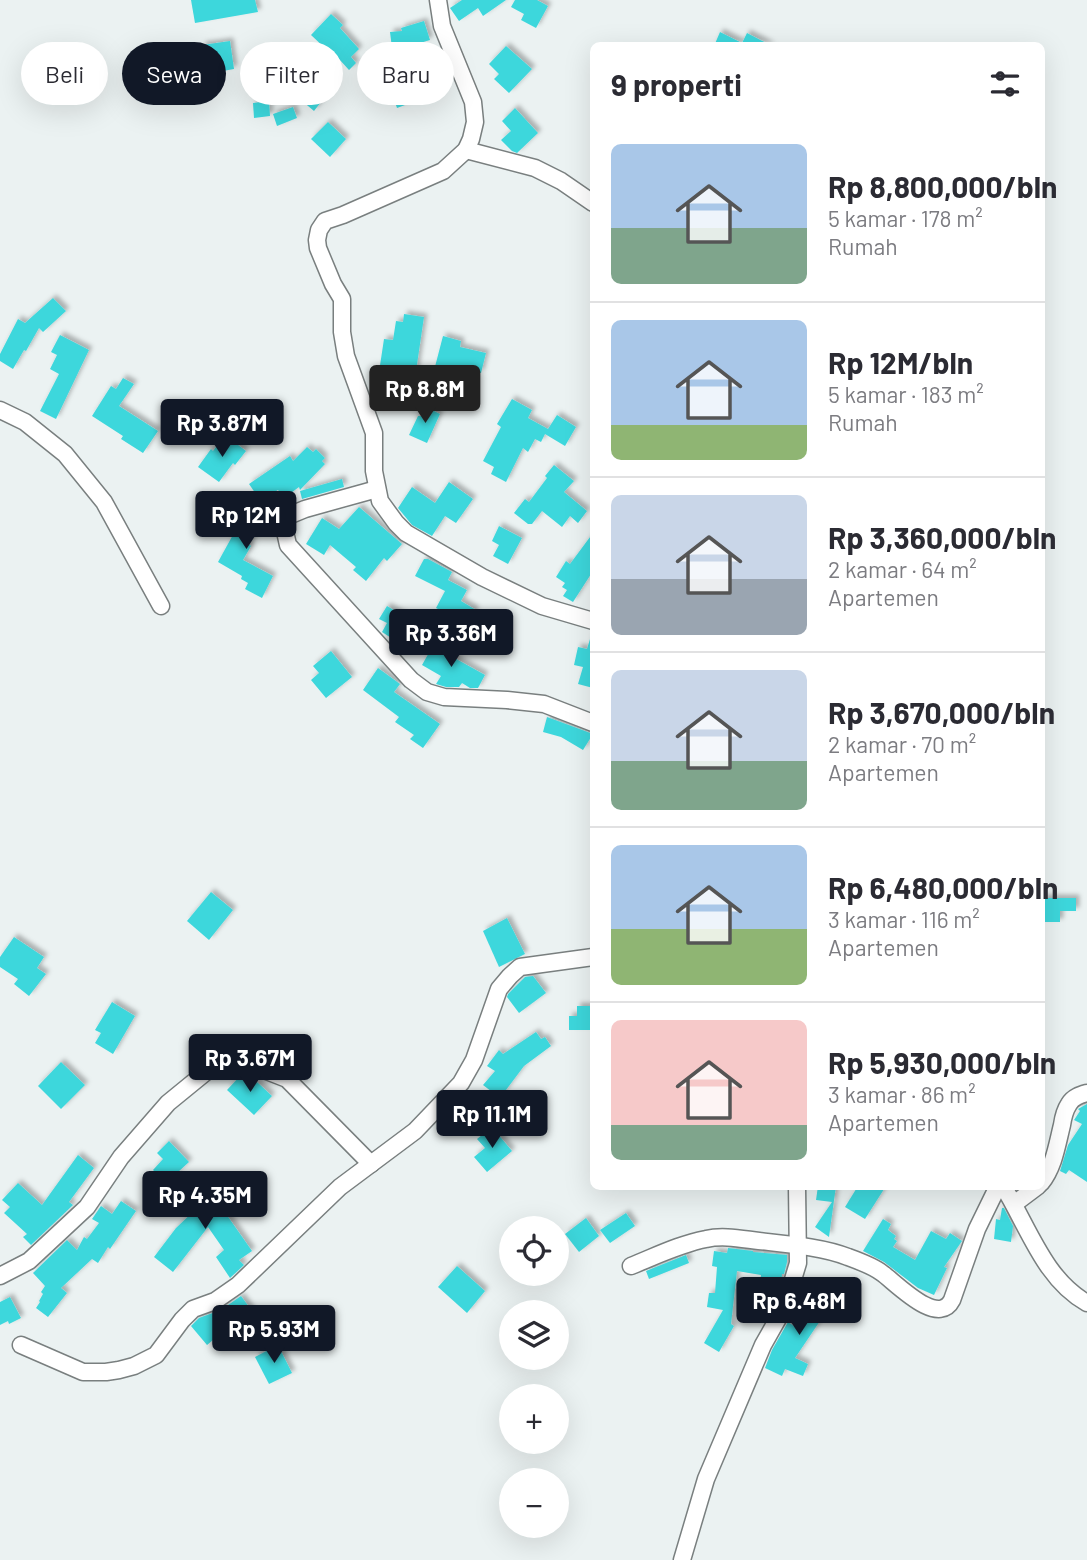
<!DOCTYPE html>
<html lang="id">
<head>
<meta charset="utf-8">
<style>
	:root { --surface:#fff; --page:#f7f7f7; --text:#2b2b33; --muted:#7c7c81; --line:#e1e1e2; --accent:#111827 }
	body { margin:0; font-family:Barlow,sans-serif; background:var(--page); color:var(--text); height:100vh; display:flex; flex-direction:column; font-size:26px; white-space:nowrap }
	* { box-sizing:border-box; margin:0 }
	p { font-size:23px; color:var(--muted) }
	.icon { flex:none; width:38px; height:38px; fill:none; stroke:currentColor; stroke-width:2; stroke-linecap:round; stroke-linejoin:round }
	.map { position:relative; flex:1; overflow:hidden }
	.panel { position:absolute; left:590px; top:42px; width:455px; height:1148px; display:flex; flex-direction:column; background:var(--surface); border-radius:10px; box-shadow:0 7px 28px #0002 }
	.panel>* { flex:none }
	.top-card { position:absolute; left:21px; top:42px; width:464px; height:63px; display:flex; gap:14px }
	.fabs { position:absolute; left:499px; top:1216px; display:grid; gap:14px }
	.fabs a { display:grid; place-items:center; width:70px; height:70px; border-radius:50%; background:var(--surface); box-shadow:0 7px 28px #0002; font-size:35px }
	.price { position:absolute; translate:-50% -60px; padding:0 16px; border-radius:7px; background:var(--accent); color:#fff; font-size:23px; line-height:46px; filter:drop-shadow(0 2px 4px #0008) }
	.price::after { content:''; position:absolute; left:50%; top:42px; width:21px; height:16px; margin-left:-10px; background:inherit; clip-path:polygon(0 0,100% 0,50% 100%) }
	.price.selected { background:#222; color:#fff }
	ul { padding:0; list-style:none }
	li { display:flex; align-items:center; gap:21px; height:175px; padding:0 21px }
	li+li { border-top:2px solid var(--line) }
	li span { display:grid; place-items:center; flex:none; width:196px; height:140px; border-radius:10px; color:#555 }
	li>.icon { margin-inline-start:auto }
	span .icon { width:84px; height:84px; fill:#fffc; stroke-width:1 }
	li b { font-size:30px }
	h2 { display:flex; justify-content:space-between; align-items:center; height:84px; padding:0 21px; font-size:30px }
	.pill { padding:0 24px; border-radius:32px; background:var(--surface); box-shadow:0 7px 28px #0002; font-size:24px; line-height:63px }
	.pill.selected { background:var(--accent); color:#fff }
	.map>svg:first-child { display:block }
	.building { fill:#3ed7dc; filter:url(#shadow) }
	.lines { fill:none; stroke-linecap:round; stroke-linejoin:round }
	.minor-casing { stroke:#797f7f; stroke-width:19 }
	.minor { stroke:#fff; stroke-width:16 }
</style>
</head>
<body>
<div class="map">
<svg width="1087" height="1560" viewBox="0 0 1087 1560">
	<defs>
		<filter id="shadow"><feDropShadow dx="3.5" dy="-3.5" stdDeviation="2" flood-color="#0004"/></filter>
	</defs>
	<rect width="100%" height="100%" fill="#ebf2f2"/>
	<g class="building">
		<path d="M191,0H255L258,12L195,23Z"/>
		<path d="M462,0H506L483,16L478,8L459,21L450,8Z"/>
		<path d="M515,0H537L548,6L536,28L521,20L524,14L511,7Z"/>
		<path d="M331,14L343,25L340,28L359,49L351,57L356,63L349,70L329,48L327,50L311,35Z"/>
		<path d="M424,21L430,40L407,47V46L392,48L390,32L402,31L401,28Z"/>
		<path d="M720,32L742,43L747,33L772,46H714Z"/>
		<path d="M230,41L234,69L206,74L202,45Z"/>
		<path d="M506,46L532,69L509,93L494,79L499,74L489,64Z"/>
		<path d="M433,73L440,92L397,108L390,88Z"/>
		<path d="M304,84L312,91L317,85L328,93L314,111L295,95Z"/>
		<path d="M269,101L270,116L254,118L253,103Z"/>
		<path d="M293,107L297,118L277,126L273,114Z"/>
		<path d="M515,108L538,133L517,153L512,151L501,140L511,131L502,121Z"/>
		<path d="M328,122L346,139L330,157L311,139Z"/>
		<path d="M53,298L66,311L43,332L39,328L26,351L24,350L13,369L0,361V354L18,319L25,323Z"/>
		<path d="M404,314L424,317L415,378L379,372L384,339L393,340L396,321L403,322Z"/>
		<path d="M60,335L89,350L56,419L40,411L59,374L50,369L57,355L51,352Z"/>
		<path d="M443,336L461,341L460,347L486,353L481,373L472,371L467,396L450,392L452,386L431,382Z"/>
		<path d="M123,378L134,384L119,406L158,431L143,453L121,439L123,436L92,416L111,386L116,389Z"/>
		<path d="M512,399L532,410L528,418L548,429L557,415L576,427L565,446L545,434L541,442L535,439L528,452L523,448L506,482L491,474L494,467L483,461L501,427L497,424Z"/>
		<path d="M424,406L440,414L427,443L409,435L418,416H421Z"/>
		<path d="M225,435L246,451L235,465L233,463L219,482L198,467L211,449L213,451Z"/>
		<path d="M307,447L313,452L316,449L325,458L322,461L325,464L300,490L299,487L284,498L278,490L260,500L249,484L290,456L293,461Z"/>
		<path d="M554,465L574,481L564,492L587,511L578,523L570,516L562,527L542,511L532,524H528L514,513L525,499L529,502L547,478L545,476Z"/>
		<path d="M342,479L344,487L302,499L300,491Z"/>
		<path d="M449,482L473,499L456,523L445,516L432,536L412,525L398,508L412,487L435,503Z"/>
		<path d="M241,504L265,519L249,544L251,546L243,560L273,576L262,598L245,589L248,583L241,579L242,576L218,562L234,533L232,532L237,525L230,521Z"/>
		<path d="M359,507L402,544L387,561L384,558L366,581L353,570L356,567L330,545L324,555L306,544L322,518L339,529Z"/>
		<path d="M499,526L522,538L508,564L493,556L499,545L492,541Z"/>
		<path d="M593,533V571L573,602L563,596L567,590L562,587L565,583L556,577L566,561L570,564Z"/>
		<path d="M424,559H428L452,572L448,580L467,590L461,601L476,610L468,625L436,608L445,591L415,576Z"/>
		<path d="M387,606L419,625L405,647L382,632L387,623L379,619Z"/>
		<path d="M590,639L593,640V688L578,684L583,667L574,665L578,647L587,649Z"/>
		<path d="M435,642L451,650L449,655L485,675L478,688H470L462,683L459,687H446L436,684L441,676L422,665Z"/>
		<path d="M331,651L352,677L326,698L311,680L319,673L313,666Z"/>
		<path d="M378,668L400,684L394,692L440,724L423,748L410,739L414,735L395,722L399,717L363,690Z"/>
		<path d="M547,717L593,734L583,750L561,737L543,732Z"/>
		<path d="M211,892L233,910L209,940L187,921Z"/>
		<path d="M1042,898H1076V911H1060V922H1042Z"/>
		<path d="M507,918L525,954L499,967L483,931Z"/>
		<path d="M14,937L44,957L37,968L46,974L29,996L14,984L18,979L0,967V957Z"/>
		<path d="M533,976L546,993L519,1013L507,997L508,994L525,977Z"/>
		<path d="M112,1002L135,1016L113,1054L95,1043L101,1033L95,1030Z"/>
		<path d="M577,1006H593V1030H569V1016H577Z"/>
		<path d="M536,1032L541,1039L545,1037L551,1046L524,1066L500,1098L483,1085L495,1071L487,1066L499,1050L503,1054Z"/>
		<path d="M61,1062L85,1085L61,1109L38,1086Z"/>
		<path d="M241,1075L253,1086L257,1082L272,1096L254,1115L227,1090Z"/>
		<path d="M1087,1104V1182L1069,1170L1066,1174L1060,1171L1068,1145L1082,1124L1074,1120L1080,1111L1078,1109Z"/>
		<path d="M492,1127L512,1151L487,1172L474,1157L485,1148L477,1139Z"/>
		<path d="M169,1141L189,1162L166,1183L153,1170L163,1159L157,1153Z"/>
		<path d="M78,1155L94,1168L69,1202L73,1205L31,1245L23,1237L27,1234L4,1213L10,1207L2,1200L18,1183L42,1205Z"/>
		<path d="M202,1177L230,1206L224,1211L252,1251L239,1260L244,1265L230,1278L216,1257L224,1250L208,1227L173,1272L154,1257L176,1228L197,1208L184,1195Z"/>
		<path d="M818,1186H836L829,1237L815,1227L832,1202L816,1200Z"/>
		<path d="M858,1186H886L865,1219L845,1207Z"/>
		<path d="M121,1201L136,1211L110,1249L108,1247L98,1263L92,1259L61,1288L67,1293L48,1317L36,1308L40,1302L39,1301L43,1294L41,1292L45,1286L33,1273L67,1240L77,1250L84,1237L87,1239L99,1223L92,1219L101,1206L112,1214Z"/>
		<path d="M1002,1208H1004L1013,1226L1011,1242L994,1239L996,1219L1000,1220Z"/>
		<path d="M626,1213L635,1226L610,1243L600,1230Z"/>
		<path d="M586,1218L599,1236L579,1252L565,1234Z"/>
		<path d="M883,1219L891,1224L888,1230L896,1236L894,1239L897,1241L893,1247L915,1260L931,1231L946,1239L950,1233L962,1241L944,1267L947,1268L934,1295L918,1288L884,1262L863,1251Z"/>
		<path d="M728,1248L753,1251V1252L787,1255V1262L784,1274H782L781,1284L760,1283L761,1275L737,1271L731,1324L734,1326L719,1352L704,1343L723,1310L707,1307L709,1293H715L717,1267L712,1266L714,1251L727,1253Z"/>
		<path d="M686,1255L689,1263L649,1279L646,1271Z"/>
		<path d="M457,1266L485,1291L467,1313L438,1287Z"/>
		<path d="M818,1289L837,1300L825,1320L822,1318L795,1358L808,1364L803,1376L785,1369L782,1376L765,1368L772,1350L788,1322L797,1328L809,1310L806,1308Z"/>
		<path d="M241,1296L252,1311L233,1326L232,1324L207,1345L191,1326L199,1318L221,1310Z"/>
		<path d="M10,1297L21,1318L9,1324L8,1321L0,1325V1302Z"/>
		<path d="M278,1345L292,1373L269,1384L255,1357Z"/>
	</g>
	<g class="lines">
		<defs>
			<g id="minor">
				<path d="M438,0L442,26L473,102L475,122L471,139L466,150L443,171L343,215L325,221L319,230L317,240L318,248L333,284L342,299V332L346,356L374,433V471L380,501L396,523L406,533L482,577L542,606L593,621"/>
				<path d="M466,150L535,168L561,181L593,203"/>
				<path d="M0,410L25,422L65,454L104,502L161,606"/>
				<path d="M377,489L305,509L288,516L284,527L288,545L411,680L427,692L444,697L507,700L544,704L593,723"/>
				<path d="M1041,1183C1054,1167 1057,1145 1062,1125C1063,1118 1065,1110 1069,1104C1073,1097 1080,1095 1087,1093"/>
				<path d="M1003,1186C1028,1226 1044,1279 1087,1303"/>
				<path d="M1014,1204L1038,1186"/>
				<path d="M631,1266C656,1256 680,1244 706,1239C723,1235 742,1239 759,1241C786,1244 824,1247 848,1257C859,1261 873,1266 882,1273C895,1282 938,1328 952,1300L977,1229L998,1186"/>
				<path d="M0,1276L29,1261L87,1207L121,1157L168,1103L217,1063L241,1061L287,1079L371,1164"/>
				<path d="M21,1345L83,1372H106L119,1370L134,1366L156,1355L182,1320L193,1309L215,1301L238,1285L340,1187L415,1131L461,1083L474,1060L499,989L510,976L520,967L593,957"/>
				<path d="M682,1560L706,1479L763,1345L785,1306L798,1263L797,1186"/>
			</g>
		</defs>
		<use href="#minor" class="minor-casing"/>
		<use href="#minor" class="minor"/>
	</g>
</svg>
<div class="fabs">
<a><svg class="icon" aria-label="locate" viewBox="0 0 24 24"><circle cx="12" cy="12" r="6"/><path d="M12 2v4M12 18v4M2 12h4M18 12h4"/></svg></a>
<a><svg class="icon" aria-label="layers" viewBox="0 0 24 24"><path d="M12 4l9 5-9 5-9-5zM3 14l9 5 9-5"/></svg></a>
<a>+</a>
<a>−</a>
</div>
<b class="price selected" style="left:425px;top:425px">Rp 8.8M</b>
<b class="price" style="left:222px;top:459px">Rp 3.87M</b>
<b class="price" style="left:246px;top:551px">Rp 12M</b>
<b class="price" style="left:451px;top:669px">Rp 3.36M</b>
<b class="price" style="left:250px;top:1094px">Rp 3.67M</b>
<b class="price" style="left:492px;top:1150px">Rp 11.1M</b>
<b class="price" style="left:205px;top:1231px">Rp 4.35M</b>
<b class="price" style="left:799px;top:1337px">Rp 6.48M</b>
<b class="price" style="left:274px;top:1365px">Rp 5.93M</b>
<div class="top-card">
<a class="pill">Beli</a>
<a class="pill selected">Sewa</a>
<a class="pill">Filter</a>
<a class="pill">Baru</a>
</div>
<section class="panel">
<h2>9 properti<svg class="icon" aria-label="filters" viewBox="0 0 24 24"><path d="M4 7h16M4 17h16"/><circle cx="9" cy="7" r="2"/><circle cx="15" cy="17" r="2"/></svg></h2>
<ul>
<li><span style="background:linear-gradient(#a9c7e8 60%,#7fa58c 0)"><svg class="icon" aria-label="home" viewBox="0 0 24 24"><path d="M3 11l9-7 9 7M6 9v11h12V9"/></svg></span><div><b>Rp 8,800,000/bln</b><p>5 kamar · 178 m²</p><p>Rumah</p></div></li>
<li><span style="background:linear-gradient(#a9c7e8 75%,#8fb573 0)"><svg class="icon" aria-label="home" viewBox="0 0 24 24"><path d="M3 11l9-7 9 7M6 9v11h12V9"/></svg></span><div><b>Rp 12M/bln</b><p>5 kamar · 183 m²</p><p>Rumah</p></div></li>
<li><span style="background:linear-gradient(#c9d6e8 60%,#9aa5b1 0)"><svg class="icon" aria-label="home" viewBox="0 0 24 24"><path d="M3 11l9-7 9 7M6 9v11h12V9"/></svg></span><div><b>Rp 3,360,000/bln</b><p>2 kamar · 64 m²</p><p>Apartemen</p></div></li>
<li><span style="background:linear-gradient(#c9d6e8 65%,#7fa58c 0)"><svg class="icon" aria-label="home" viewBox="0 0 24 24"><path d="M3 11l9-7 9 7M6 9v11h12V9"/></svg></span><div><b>Rp 3,670,000/bln</b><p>2 kamar · 70 m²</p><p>Apartemen</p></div></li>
<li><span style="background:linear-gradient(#a9c7e8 60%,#8fb573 0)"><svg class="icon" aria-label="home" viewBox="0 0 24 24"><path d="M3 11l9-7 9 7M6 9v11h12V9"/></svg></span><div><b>Rp 6,480,000/bln</b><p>3 kamar · 116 m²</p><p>Apartemen</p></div></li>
<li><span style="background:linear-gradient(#f6c9c9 75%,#7fa58c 0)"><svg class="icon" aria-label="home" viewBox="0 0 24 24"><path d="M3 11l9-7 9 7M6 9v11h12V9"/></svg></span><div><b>Rp 5,930,000/bln</b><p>3 kamar · 86 m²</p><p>Apartemen</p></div></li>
</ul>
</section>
</div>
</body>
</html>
